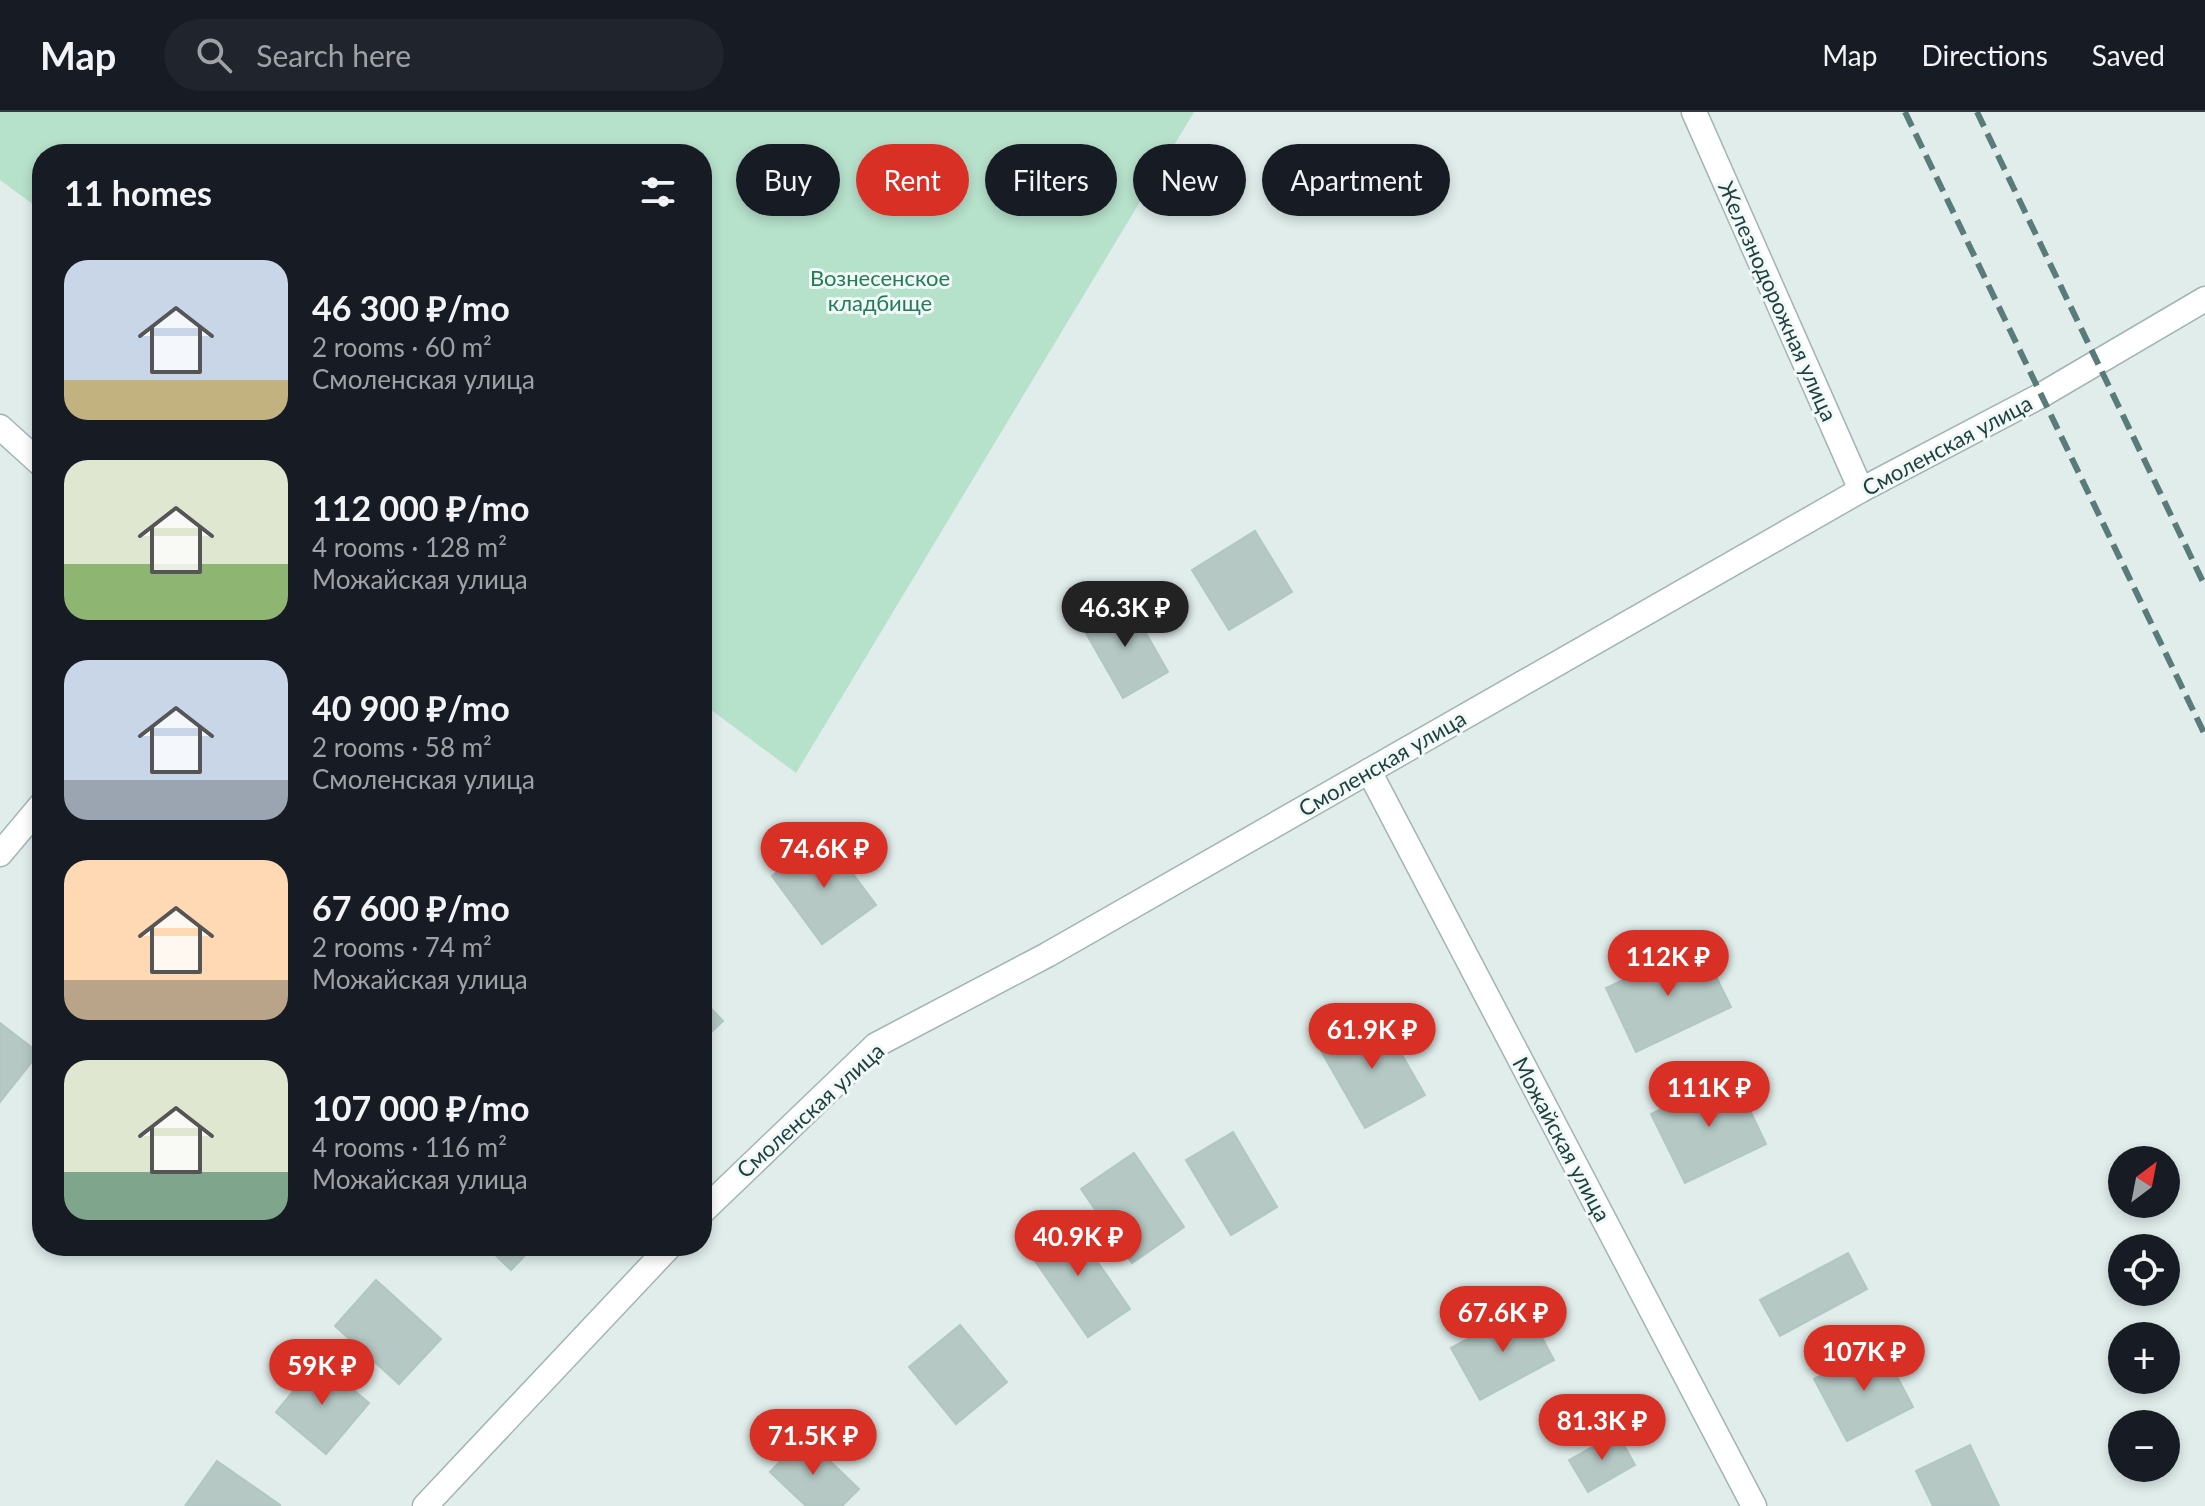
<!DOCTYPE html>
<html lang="en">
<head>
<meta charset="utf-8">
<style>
	:root { --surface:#171b24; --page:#20242c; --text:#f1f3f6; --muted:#9ea1a6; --line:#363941; --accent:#d93025 }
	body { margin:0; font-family:Lato,sans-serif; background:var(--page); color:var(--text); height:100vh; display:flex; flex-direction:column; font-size:30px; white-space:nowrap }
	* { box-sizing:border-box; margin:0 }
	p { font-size:26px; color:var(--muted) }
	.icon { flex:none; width:44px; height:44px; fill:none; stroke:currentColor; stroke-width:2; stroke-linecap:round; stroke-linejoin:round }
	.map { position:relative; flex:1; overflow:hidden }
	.side { position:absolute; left:32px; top:32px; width:680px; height:1112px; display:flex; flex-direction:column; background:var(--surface); border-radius:32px; box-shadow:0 4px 12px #0003 }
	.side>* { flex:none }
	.top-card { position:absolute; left:736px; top:32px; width:760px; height:72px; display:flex; gap:16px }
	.needle { width:52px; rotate:32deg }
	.controls { position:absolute; left:2108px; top:1034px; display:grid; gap:16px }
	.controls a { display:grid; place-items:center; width:72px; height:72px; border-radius:50%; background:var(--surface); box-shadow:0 4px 12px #0003; font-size:40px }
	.price { position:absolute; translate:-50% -68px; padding:0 18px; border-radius:28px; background:var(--accent); color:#fff; font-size:26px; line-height:52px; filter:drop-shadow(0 2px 4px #0008) }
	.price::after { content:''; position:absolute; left:50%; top:48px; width:24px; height:18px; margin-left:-12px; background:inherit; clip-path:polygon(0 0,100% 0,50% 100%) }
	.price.current { background:#222; color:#fff }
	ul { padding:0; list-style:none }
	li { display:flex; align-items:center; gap:24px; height:200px; padding:0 32px }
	li span { display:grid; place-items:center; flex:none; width:224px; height:160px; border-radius:24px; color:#555 }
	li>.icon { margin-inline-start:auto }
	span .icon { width:96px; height:96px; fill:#fffc; stroke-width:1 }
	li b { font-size:34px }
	h2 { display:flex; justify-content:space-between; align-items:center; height:96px; padding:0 32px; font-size:34px }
	.pill { padding:0 28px; border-radius:36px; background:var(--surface); box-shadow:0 4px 12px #0003; font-size:28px; line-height:72px }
	.pill.current { background:var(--accent); color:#fff }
	header { display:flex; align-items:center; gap:48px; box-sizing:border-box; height:112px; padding:0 40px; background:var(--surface); border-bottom:2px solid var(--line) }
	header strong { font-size:38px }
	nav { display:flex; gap:44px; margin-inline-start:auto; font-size:28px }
	.search { width:560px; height:72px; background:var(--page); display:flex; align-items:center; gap:20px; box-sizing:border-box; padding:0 28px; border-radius:44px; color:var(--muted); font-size:30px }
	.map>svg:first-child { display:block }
	.green { fill:#b6e1cb }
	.building { fill:#b5c8c4; stroke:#b1c7c3; stroke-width:2 }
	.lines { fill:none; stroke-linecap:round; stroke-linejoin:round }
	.minor-casing { stroke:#a2b5b3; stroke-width:27 }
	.minor { stroke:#fff; stroke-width:24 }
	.rail { stroke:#597b7a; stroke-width:6; stroke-dasharray:16 8; stroke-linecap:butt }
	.labels { text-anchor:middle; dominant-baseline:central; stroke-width:6; stroke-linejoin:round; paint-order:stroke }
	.park-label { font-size:22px; fill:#247b5a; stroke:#f1f9f7 }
	.street-label { font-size:22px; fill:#1e3f3e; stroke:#f1f9f7 }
</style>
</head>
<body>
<header>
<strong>Map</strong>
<div class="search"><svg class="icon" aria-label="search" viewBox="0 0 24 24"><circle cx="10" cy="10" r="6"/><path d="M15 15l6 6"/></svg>Search here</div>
<nav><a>Map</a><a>Directions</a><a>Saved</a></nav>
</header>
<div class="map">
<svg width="2205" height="1394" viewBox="0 0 2205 1394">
	<rect width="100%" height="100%" fill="#e0edea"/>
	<path class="green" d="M0,0H1194L796,661L702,591V42H42V99L0,68Z"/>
	<g class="building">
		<path d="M1255,419L1292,480L1229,518L1192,458Z"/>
		<path d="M1127,488L1168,560L1123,586L1082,514Z"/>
		<path d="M825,724L876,793L822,832L772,764Z"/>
		<path d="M1700,832L1731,895L1636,940L1606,876Z"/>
		<path d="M702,887L723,909L702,929Z"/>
		<path d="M1378,901L1425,983L1365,1016L1319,935Z"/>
		<path d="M0,911L39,941L0,990Z"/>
		<path d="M1733,963L1766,1032L1685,1071L1651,1002Z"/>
		<path d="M1233,1020L1277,1095L1231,1123L1186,1048Z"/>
		<path d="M1134,1041L1184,1115L1132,1151L1081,1077Z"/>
		<path d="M1068,1107L1130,1197L1088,1225L1026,1136Z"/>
		<path d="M486,1134H534L511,1158Z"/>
		<path d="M1848,1141L1867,1177L1780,1224L1760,1188Z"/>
		<path d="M376,1168L441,1227L399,1272L335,1214Z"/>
		<path d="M1526,1196L1554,1248L1480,1288L1451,1236Z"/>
		<path d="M960,1213L1007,1270L956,1312L909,1255Z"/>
		<path d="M1880,1232L1913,1295L1847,1329L1814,1267Z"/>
		<path d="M319,1248L369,1291L326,1342L276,1300Z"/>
		<path d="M1617,1321L1635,1353L1588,1380L1569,1348Z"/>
		<path d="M804,1324L859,1377L842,1394H806L770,1360Z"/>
		<path d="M1970,1333L1999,1394H1933L1916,1359Z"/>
		<path d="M217,1349L280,1393L279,1394H185Z"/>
	</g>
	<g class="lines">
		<defs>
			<g id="minor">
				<path d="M1694,0L1861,378"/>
				<path d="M0,315L42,353"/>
				<path d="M1369,659L1754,1394"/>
				<path d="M0,742L42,692"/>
				<path d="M702,1100L876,933L1047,843L1861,378L2040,284L2205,187"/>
				<path d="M425,1394L670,1134"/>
			</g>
		</defs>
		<use href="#minor" class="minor-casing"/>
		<use href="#minor" class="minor"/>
		<g class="rail">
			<path d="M1905,0L2205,623"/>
			<path d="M1977,0L2205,474"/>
		</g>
	</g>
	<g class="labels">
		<g class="park-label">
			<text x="880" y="165">Вознесенское<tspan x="880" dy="25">кладбище</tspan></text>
		</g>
		<g class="street-label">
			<text transform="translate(1778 189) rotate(66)">Железнодорожная улица</text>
			<text transform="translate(1947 333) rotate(-28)">Смоленская улица</text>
			<text transform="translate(1382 651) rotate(-30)">Смоленская улица</text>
			<text transform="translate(810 998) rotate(-42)">Смоленская улица</text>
			<text transform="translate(1562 1027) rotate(62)">Можайская улица</text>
		</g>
	</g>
</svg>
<div class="controls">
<a><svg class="needle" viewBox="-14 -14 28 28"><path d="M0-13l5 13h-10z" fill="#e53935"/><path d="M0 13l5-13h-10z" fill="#9ea1a6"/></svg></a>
<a><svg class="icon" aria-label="locate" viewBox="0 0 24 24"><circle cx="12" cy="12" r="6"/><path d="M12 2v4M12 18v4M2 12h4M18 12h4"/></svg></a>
<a>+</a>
<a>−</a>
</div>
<b class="price current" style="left:1125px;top:537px">46.3K ₽</b>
<b class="price" style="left:824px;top:778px">74.6K ₽</b>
<b class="price" style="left:1668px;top:886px">112K ₽</b>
<b class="price" style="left:1372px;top:959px">61.9K ₽</b>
<b class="price" style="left:1709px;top:1017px">111K ₽</b>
<b class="price" style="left:1078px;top:1166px">40.9K ₽</b>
<b class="price" style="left:1503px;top:1242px">67.6K ₽</b>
<b class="price" style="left:1864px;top:1281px">107K ₽</b>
<b class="price" style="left:322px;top:1295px">59K ₽</b>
<b class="price" style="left:1602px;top:1350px">81.3K ₽</b>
<b class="price" style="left:813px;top:1365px">71.5K ₽</b>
<div class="top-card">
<a class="pill">Buy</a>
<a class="pill current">Rent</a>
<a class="pill">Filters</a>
<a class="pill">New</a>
<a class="pill">Apartment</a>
</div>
<section class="side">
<h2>11 homes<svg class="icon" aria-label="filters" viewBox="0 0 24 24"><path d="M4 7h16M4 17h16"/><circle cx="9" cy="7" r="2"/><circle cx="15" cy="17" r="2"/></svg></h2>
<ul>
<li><span style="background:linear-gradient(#c9d6e8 75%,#c2b280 0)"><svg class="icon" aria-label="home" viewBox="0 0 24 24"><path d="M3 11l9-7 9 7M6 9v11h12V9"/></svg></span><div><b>46 300 ₽/mo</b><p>2 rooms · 60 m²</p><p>Смоленская улица</p></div></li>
<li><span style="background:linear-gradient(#dfe7d0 65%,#8fb573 0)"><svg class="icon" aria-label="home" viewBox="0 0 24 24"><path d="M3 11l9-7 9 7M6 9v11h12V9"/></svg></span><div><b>112 000 ₽/mo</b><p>4 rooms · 128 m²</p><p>Можайская улица</p></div></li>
<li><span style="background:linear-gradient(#c9d6e8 75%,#9aa5b1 0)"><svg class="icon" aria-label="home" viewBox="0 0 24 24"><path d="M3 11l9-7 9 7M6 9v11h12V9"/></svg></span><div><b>40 900 ₽/mo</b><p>2 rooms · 58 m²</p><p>Смоленская улица</p></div></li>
<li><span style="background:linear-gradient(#ffd9b3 75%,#b9a48a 0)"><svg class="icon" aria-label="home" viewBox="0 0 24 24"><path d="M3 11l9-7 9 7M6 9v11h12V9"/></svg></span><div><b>67 600 ₽/mo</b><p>2 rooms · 74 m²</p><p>Можайская улица</p></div></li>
<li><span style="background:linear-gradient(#dfe7d0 70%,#7fa58c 0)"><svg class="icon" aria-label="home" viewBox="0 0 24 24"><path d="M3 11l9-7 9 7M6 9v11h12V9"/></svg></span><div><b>107 000 ₽/mo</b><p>4 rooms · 116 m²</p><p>Можайская улица</p></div></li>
</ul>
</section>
</div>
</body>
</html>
